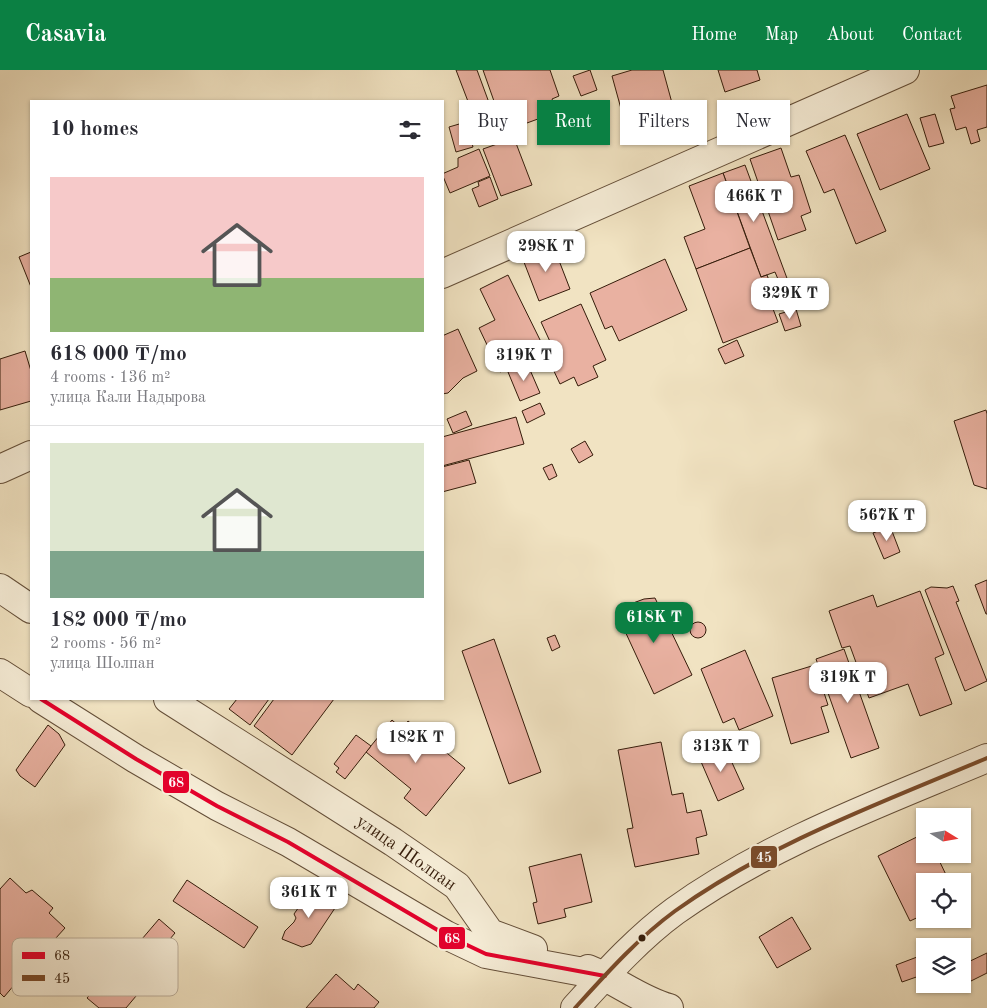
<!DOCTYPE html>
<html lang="en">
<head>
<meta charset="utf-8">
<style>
	:root { --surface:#fff; --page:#f7f7f7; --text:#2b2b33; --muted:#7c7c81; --line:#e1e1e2; --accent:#0b8043 }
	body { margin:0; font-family:"Old Standard TT",serif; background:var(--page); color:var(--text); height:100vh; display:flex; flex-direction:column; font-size:19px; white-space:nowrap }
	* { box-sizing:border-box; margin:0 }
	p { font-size:16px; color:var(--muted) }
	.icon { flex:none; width:28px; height:28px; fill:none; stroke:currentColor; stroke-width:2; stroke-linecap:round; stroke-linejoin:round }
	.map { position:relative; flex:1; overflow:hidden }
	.side { position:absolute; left:30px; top:30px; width:414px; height:600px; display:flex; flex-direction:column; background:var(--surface); border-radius:0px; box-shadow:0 1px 4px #0004 }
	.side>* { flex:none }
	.hud { position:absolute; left:459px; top:30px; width:452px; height:45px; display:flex; gap:10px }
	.needle { width:32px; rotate:101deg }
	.controls { position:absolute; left:916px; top:738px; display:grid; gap:10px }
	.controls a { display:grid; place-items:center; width:55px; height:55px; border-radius:0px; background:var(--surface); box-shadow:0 1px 4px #0004; font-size:25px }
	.price { position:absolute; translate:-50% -42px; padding:0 11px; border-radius:10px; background:#fff; color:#222; font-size:16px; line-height:32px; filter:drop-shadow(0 1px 2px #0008) }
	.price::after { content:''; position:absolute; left:50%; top:30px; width:15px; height:11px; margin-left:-8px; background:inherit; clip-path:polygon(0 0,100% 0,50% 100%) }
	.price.on { background:var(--accent); color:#fff }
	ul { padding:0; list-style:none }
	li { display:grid; align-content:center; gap:10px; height:265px; padding:0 20px }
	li+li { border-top:1px solid var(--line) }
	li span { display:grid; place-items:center; height:155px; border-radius:0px; color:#555 }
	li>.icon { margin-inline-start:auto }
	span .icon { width:90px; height:90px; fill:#fffc; stroke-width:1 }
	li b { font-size:21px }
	h2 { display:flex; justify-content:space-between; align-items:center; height:60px; padding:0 20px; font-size:21px }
	.chip { padding:0 18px; border-radius:0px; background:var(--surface); box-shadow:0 1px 4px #0004; font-size:18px; line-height:45px }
	.chip.on { background:var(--accent); color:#fff }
	header { display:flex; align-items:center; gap:30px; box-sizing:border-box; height:70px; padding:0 25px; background:var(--accent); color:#fff }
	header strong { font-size:24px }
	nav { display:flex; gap:28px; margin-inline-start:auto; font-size:18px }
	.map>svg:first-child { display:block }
	.building { fill:#e9b1a1; stroke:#351c0a }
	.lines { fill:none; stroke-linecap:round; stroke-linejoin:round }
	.minor-casing { stroke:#644e38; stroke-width:30 }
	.tertiary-casing { stroke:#644e38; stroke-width:30 }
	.minor { stroke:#f6edd7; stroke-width:28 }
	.tertiary { stroke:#f6edd7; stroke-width:28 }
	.bus-1-casing { stroke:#f6edd7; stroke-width:8 }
	.bus-2-casing { stroke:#f6edd7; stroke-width:8 }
	.bus-1 { stroke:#e4002b; stroke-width:4 }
	.bus-2 { stroke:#7a4b2a; stroke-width:4 }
	.bus-dot { fill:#351c0a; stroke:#f6edd7; stroke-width:2 }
	.labels { text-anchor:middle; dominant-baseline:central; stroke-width:4; stroke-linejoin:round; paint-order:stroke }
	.street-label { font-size:18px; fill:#351c0a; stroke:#f6edd7 }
	.key { fill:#f6edd7; stroke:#bcae9a; stroke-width:1 }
	.key-label { font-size:14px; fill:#351c0a }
	.line-badge { stroke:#f6edd7; stroke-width:2 }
	.badge-label { font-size:14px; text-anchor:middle; font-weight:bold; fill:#fff }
</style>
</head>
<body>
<header>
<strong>Casavia</strong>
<nav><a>Home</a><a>Map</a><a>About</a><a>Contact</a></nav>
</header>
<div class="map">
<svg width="987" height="938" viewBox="0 0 987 938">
	<rect width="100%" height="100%" fill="#f1e3c2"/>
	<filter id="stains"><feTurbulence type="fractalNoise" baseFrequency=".004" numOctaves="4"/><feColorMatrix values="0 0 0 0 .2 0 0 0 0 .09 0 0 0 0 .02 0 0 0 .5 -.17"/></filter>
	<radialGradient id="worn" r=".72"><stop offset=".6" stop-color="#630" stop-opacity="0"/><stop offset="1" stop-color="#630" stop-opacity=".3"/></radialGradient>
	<g class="building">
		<path d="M456,0H477L495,49L477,55Z"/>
		<path d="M483,0H550L559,26L552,29L557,42L516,57L513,47L501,51Z"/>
		<path d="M590,0L597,20L581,26L573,6Z"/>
		<path d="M663,0L675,44L626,57L612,6L632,0Z"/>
		<path d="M718,0H757L760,10L725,22Z"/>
		<path d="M987,15V57L977,60L980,71L971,74L966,57L956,60L950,39L955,38L951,26Z"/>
		<path d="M907,44L930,99L880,120L857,64Z"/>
		<path d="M935,44L944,73L929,77L920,48Z"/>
		<path d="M466,52L473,77L456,82L449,57Z"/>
		<path d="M845,65L886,161L856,174L834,119L824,123L806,81Z"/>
		<path d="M514,68L532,115L501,126L483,79Z"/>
		<path d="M781,78L791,107L799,105L811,142L801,146L806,160L778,170L750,89Z"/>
		<path d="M479,79L490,106L450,123L442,104L458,97V88Z"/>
		<path d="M745,95L788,211L780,214L775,202L761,207L723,103Z"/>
		<path d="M723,103L750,178L696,199L684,167L705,159L689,116Z"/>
		<path d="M490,107L498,129L479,137L472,119L479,116L478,112Z"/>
		<path d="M553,175L570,219L539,231L522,187Z"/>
		<path d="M750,178L761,207L767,205L776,229L770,231L778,252L723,273L696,199Z"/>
		<path d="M31,182V217L19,187Z"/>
		<path d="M665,189L687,240L619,271L612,256L605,259L590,223Z"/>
		<path d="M508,205L545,280L500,302L479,258L495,250L480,219Z"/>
		<path d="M581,234L606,290L593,296L598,307L578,316L574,307L560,314L545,282L553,278L541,252Z"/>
		<path d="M796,239L801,256L785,261L779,244Z"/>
		<path d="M458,259L477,301L463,308L448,323L442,324V266Z"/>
		<path d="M737,270L744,286L725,294L718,279Z"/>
		<path d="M25,281L31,301V331L0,340V289Z"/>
		<path d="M527,293L540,323L520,331L508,302Z"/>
		<path d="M540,333L545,344L527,353L522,341Z"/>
		<path d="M986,340L987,344V419L974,415L954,351Z"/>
		<path d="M466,341L472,355L453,363L447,349Z"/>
		<path d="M516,347L524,374L442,396V367Z"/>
		<path d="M585,371L593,385L579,393L571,379Z"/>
		<path d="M469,390L476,413L442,422V397Z"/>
		<path d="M552,394L557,406L549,410L543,398Z"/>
		<path d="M890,456L900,482L884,489L873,463Z"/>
		<path d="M987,510V544H986L975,515Z"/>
		<path d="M953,516L959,531L956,532L987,611L965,621L925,520L931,517L947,518Z"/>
		<path d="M920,521L944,584L935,588L952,634L920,646L908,614L869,628L850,576L842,578L829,541L873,525L877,537Z"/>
		<path d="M655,528L692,605L654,624L618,546L625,536L644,529Z"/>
		<circle cx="698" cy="560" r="8"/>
		<path d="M555,565L560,577L552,581L547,568Z"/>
		<path d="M494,569L541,702L509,714L462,581Z"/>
		<path d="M844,579L879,678L851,688L816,589Z"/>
		<path d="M745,580L773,646L739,660L734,648L723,653L701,599Z"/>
		<path d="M815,595L828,635L821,637L829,662L791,674L772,608Z"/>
		<path d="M237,629H269L250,655L229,639Z"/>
		<path d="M274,629H334L292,685L254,656Z"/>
		<path d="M392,650L402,659L408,651L465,698L426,746L404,728L411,719L366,682Z"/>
		<path d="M48,655L59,664L65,675L35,717L20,706L16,700Z"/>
		<path d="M356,665L371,676L345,709L336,702L339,698L334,694Z"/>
		<path d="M661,672L672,725L683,723L687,743L701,740L707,765L696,768L699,784L635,797L627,759L633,758L618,680Z"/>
		<path d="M724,675L744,719L718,731L699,687Z"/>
		<path d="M925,763V784H936L949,811H925V844L910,851L878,786Z"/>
		<path d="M581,784L592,832L564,839L566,847L538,854L533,833L537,832L529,797Z"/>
		<path d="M10,808L26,823L32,820L53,838L49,843L65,858L45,880L51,885L32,906L26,901L4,927L0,923V819Z"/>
		<path d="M187,810L258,857L244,878L173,831Z"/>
		<path d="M312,818L337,835L311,874L302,877L282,869L285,861L294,852L296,848L294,844Z"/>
		<path d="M792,847L811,879L777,898L759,867Z"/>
		<path d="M159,849L175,863L149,894L157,901L126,938H99L87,928L131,876H136Z"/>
		<path d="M987,883V903L971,911L964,894Z"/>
		<path d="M925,884V904L902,912L896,895Z"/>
		<path d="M336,904L354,920L358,914L379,932L374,938H306Z"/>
	</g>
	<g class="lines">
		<defs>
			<g id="minor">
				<path d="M442,204L905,0"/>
				<path d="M0,399L31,385"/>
				<path d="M0,518L31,539"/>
				<path d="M0,603L31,623"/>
				<path d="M41,629L136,689L217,736L288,772L446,865L486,884L605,906"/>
				<path d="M168,629L393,772L457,816L490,863L533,879"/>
				<path d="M588,899C616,910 640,930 669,938"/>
			</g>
			<path id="tertiary" d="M575,938C606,904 638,868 675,841C770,773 881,733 987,688"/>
		</defs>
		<use href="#minor" class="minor-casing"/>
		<use href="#tertiary" class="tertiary-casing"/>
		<use href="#minor" class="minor"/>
		<use href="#tertiary" class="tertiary"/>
		<defs>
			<path id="bus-1" d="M41,629L136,689L217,736L288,772L446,865L486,884L605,906"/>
			<path id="bus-2" d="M575,938C606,904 638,868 675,841C770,773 881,733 987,688"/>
		</defs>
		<use href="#bus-1" class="bus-1-casing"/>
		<use href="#bus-2" class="bus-2-casing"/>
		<use href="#bus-1" class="bus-1"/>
		<use href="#bus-2" class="bus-2"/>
	</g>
	<circle class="bus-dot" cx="642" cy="868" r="4.5"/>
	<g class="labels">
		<g class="street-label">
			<text transform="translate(406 783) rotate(35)">улица Шолпан</text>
		</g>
	</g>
	<rect x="12" y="868" width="166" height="58" rx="8" class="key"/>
	<rect x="22" y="882" width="23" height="7" fill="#e4002b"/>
	<rect x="22" y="905" width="23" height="6" fill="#7a4b2a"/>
	<g class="key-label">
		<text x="54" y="890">68</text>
		<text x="54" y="913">45</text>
	</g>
	<g class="line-badge">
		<rect x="162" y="700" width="28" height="24" rx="5" fill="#e4002b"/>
		<rect x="750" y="775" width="28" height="24" rx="5" fill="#7a4b2a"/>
		<rect x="438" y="856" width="28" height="24" rx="5" fill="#e4002b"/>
	</g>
	<g class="badge-label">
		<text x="176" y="717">68</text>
		<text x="764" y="792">45</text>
		<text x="452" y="873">68</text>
	</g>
	<rect width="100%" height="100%" filter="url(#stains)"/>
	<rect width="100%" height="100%" fill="url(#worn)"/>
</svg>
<div class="controls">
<a><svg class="needle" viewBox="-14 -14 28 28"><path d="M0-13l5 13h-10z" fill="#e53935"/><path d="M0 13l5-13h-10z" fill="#7c7c81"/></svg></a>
<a><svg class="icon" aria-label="locate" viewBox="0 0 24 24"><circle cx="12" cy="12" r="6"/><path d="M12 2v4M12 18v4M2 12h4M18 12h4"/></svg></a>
<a><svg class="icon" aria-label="layers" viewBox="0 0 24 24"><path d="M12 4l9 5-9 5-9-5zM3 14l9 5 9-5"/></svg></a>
</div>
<b class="price" style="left:754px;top:153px">466K ₸</b>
<b class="price" style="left:546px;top:203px">298K ₸</b>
<b class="price" style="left:790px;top:250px">329K ₸</b>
<b class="price" style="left:524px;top:312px">319K ₸</b>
<b class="price" style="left:887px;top:472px">567K ₸</b>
<b class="price on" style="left:654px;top:574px">618K ₸</b>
<b class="price" style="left:848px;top:634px">319K ₸</b>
<b class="price" style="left:416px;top:694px">182K ₸</b>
<b class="price" style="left:721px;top:703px">313K ₸</b>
<b class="price" style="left:309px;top:849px">361K ₸</b>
<div class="hud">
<a class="chip">Buy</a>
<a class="chip on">Rent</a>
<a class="chip">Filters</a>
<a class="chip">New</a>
</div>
<section class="side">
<h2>10 homes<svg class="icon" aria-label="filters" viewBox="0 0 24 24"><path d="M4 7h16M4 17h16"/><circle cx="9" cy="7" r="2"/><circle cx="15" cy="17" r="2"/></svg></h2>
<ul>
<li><span style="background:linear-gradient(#f6c9c9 65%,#8fb573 0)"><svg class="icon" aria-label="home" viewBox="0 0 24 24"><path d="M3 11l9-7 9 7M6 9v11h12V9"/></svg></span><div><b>618 000 ₸/mo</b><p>4 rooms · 136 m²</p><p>улица Кали Надырова</p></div></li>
<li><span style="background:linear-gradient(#dfe7d0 70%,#7fa58c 0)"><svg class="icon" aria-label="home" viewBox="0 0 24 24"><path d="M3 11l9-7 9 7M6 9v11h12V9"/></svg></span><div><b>182 000 ₸/mo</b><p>2 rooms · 56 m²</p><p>улица Шолпан</p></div></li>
</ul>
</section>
</div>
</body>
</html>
